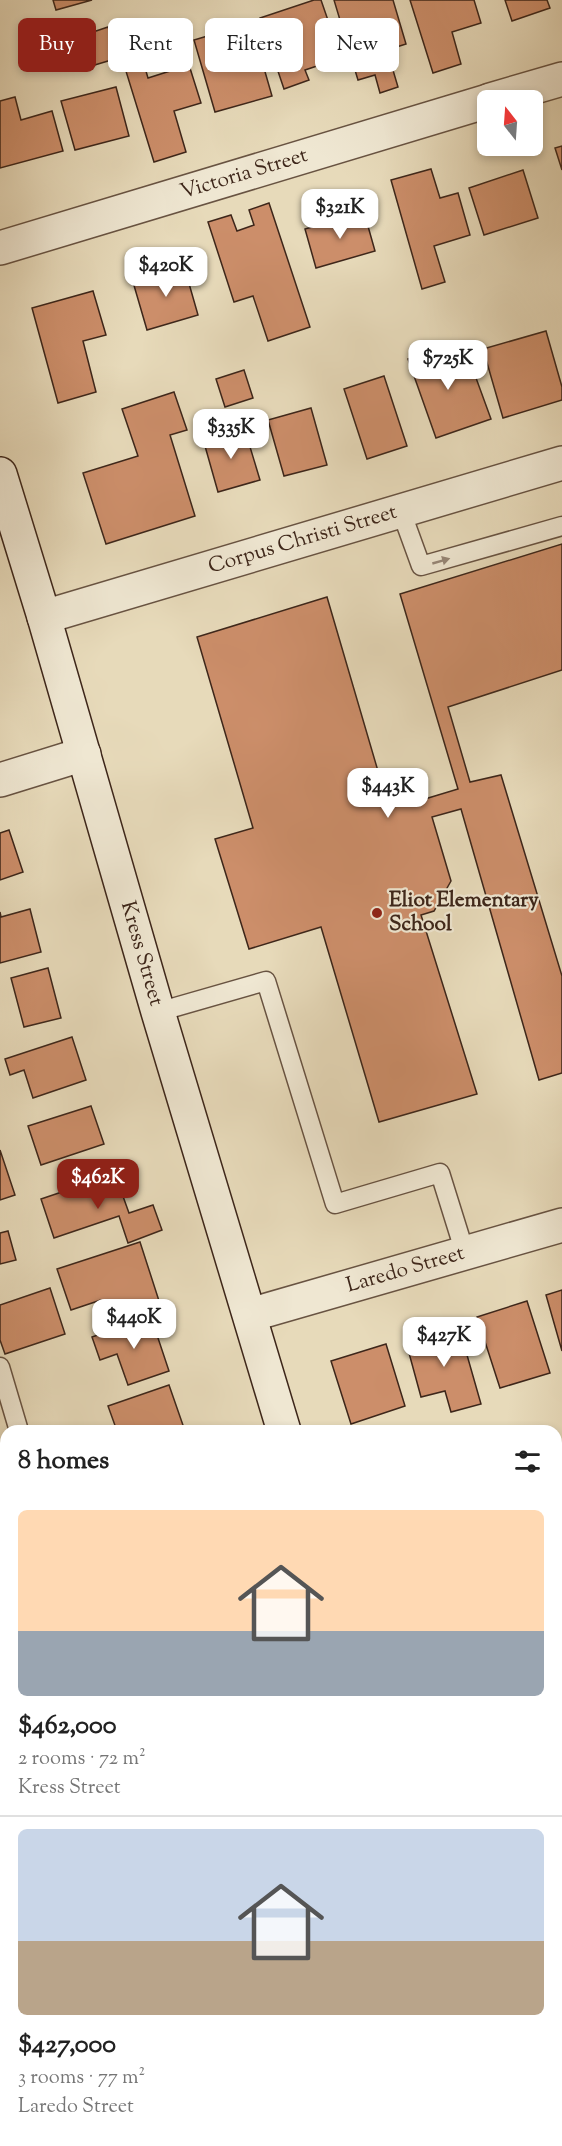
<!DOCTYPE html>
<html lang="en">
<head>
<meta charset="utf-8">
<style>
	:root { --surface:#fff; --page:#f2f2f2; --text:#222; --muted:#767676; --line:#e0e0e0; --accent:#8f2418 }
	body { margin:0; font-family:"Sorts Mill Goudy",serif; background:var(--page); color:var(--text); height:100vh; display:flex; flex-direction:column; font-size:22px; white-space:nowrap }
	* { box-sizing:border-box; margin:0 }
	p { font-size:20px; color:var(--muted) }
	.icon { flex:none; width:33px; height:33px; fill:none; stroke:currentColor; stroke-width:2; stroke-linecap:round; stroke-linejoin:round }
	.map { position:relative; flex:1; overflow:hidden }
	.sheet { position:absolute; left:0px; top:1425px; width:562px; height:722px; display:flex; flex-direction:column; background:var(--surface); border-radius:18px 18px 0 0; box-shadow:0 3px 9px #0003 }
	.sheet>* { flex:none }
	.banner { position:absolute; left:18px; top:18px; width:526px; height:54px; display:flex; gap:12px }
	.needle { width:39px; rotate:343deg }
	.controls { position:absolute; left:477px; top:90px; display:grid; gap:12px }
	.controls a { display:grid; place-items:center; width:66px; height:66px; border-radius:9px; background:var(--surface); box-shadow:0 3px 9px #0003; font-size:30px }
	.price { position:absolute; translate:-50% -51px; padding:0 14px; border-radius:12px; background:#fff; color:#222; font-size:20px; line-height:39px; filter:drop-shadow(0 2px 3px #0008) }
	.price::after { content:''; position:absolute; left:50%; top:36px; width:18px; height:14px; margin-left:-9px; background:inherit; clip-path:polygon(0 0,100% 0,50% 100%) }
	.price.active { background:var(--accent); color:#fff }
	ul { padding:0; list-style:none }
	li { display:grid; align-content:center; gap:12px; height:318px; padding:0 18px }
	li+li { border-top:2px solid var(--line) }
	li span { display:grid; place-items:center; height:186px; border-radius:9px; color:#555 }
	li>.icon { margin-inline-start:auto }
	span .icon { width:108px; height:108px; fill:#fffc; stroke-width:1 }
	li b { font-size:26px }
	h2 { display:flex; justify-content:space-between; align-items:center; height:72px; padding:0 18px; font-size:26px }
	.chip { padding:0 21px; border-radius:9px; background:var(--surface); box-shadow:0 3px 9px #0003; font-size:21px; line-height:54px }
	.chip.active { background:var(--accent); color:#fff }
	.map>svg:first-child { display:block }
	.building { fill:#cc8e6a; stroke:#3d261a; stroke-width:1.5 }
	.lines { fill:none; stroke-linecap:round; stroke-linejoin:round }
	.lane-casing { stroke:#685342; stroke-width:21 }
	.street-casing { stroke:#685342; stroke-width:36 }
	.secondary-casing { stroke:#3d261a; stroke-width:36 }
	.lane { stroke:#efe7d2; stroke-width:18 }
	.street { stroke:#efe7d2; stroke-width:33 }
	.secondary { stroke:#efe7d2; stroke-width:33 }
	.oneway { fill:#968676 }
	.poi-dot { fill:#8f2418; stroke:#efe7d2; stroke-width:2 }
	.labels { text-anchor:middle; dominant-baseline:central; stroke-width:4.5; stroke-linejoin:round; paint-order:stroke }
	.street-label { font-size:21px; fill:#3d261a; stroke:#efe7d2 }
	.poi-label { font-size:21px; font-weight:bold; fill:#3d261a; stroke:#efe7d2; text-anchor:start }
</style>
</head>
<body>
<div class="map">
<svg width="562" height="2146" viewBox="0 0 562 2146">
	<rect width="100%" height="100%" fill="#e7daba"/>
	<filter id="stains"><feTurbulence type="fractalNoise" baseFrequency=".00333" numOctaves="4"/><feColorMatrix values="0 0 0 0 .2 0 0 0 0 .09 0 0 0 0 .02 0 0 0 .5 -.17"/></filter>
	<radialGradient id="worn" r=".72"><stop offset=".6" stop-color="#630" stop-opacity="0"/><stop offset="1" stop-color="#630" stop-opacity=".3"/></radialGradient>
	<g class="building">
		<path d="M53,0H92L56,10Z"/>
		<path d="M314,0H321L341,58L305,70L309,80L284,89L260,18Z"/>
		<path d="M334,0H393L406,44L387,50L398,87L380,93L375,75L358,80Z"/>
		<path d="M410,0H474L481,23L452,32L461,64L433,73Z"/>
		<path d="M505,0H547L550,8L512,21Z"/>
		<path d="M251,23L272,96L215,112L194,40Z"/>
		<path d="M108,27L118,58L88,67L78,37Z"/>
		<path d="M143,61L148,78L189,65L201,103L174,111L186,152L154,162L125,68Z"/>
		<path d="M116,87L129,136L75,150L61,101Z"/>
		<path d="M15,97L21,120L52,111L63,151L0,168V101Z"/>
		<path d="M562,146V170L555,148Z"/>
		<path d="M431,169L440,198L458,193L470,235L434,246L445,282L422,289L391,180Z"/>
		<path d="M523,170L538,218L484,235L469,188Z"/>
		<path d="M269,203L310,327L268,341L253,296L234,302L208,222L231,215L237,231L254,225L249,210Z"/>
		<path d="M364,212L375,251L316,268L305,229Z"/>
		<path d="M184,266L198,315L147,330L133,282Z"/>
		<path d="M93,291L106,335L83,341L96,392L58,403L32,308Z"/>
		<path d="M546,331L562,387V400L503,418L483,349Z"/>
		<path d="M451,343L461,371L472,367L491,419L436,438L408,359Z"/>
		<path d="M244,370L253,398L225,407L216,379Z"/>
		<path d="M384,376L407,446L367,459L344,389Z"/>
		<path d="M174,392L187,430L170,435L195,516L106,544L83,473L138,456L122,409Z"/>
		<path d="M311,408L327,465L284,476L268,420Z"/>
		<path d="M244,427L260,480L218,492L203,439Z"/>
		<path d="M562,544V670L448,707L470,782L501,775L562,976V1073L539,1080L461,809L432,817L451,881L434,911L421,915L477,1094L379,1122L321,927L249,949L215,839L253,828L197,637L327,597L385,795L401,791L405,805L458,789L400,594Z"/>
		<path d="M9,830L23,872L0,880V833Z"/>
		<path d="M30,909L41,952L0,963V912L1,917Z"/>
		<path d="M48,968L61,1018L24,1027L11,978Z"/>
		<path d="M72,1037L86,1080L33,1098L24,1070L10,1075L5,1059Z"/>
		<path d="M91,1106L104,1144L41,1165L28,1126Z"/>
		<path d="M0,1150L15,1195L0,1200Z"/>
		<path d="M115,1174L129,1213L153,1205L162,1230L128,1243L119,1216L54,1238L41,1199Z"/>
		<path d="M8,1231L16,1260L0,1264V1233Z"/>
		<path d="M140,1242L161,1307L109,1325L101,1300L71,1310L57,1269Z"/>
		<path d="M50,1288L65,1334L5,1354L0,1340V1305Z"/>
		<path d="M562,1290V1351L546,1295Z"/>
		<path d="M527,1301L550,1373L500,1388L477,1317Z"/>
		<path d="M151,1317L169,1371L128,1385L117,1354L100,1360L92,1337Z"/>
		<path d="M459,1327L481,1404L451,1412L445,1391L421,1397L406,1342Z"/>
		<path d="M386,1344L405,1406L351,1424L331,1361Z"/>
		<path d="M169,1385L185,1431H117L108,1406Z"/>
		<path d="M556,1485H558L562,1501V1539L556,1540Z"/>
		<path d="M0,1604L6,1622V1652L0,1654Z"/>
		<path d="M6,1677V1735L0,1737V1679Z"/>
		<path d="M557,1753L559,1760L562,1759V1799L556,1800Z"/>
		<path d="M562,1833V1879L556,1880V1835Z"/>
		<path d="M6,1841V1882L0,1884V1843Z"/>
		<path d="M562,1895V1958L556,1960V1896Z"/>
		<path d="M6,1911V1953L0,1955V1913Z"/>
		<path d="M562,1990V2021L556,2002V1992Z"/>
		<path d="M62,2140H119L120,2143L109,2146H64Z"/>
		<path d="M326,2140H407L408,2146H328Z"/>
	</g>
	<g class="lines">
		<defs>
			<g id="lane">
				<path d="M401,511L421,566L562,526"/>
				<path d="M158,1012L266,981L335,1204L440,1173L465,1253"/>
				<path d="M0,1367L19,1431"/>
				<path d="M236,2140L238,2146"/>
			</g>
			<g id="street">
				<path d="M490,100L562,79"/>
				<path id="s1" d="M0,248L488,101"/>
				<path id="s2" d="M44,617L562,463"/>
				<path d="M0,780L84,754"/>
				<path id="s3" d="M250,1315L562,1225"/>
				<path d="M556,1613L562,1611"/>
				<path d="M0,1788L6,1786"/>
			</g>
			<g id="secondary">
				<path id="s4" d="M0,474L44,617L158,1012L284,1431"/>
				<path d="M497,2140L499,2146"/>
			</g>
		</defs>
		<use href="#lane" class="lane-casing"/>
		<use href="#street" class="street-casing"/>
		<use href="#secondary" class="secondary-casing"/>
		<use href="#lane" class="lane"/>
		<use href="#street" class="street"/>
		<use href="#secondary" class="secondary"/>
	</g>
	<defs><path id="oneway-solid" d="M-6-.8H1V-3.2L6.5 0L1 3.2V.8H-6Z" transform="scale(1.5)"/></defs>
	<use class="oneway" href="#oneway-solid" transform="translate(441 561) rotate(-16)"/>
	<circle class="poi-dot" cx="377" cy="913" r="6"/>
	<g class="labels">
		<g class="street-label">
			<text stroke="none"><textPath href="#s1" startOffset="255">Victoria Street</textPath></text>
			<text stroke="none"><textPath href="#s2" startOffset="270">Corpus Christi Street</textPath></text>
			<text stroke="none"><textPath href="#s4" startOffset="500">Kress Street</textPath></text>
			<text stroke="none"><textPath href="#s3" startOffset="162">Laredo Street</textPath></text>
		</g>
		<g class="poi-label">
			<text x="389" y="901">Eliot Elementary<tspan x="389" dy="24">School</tspan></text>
		</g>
	</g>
	<rect width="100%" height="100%" filter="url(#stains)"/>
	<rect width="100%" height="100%" fill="url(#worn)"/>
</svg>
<div class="controls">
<a><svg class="needle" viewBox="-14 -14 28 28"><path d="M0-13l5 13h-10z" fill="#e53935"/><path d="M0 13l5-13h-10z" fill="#767676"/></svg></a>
</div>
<b class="price" style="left:340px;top:240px">$321K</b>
<b class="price" style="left:166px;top:298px">$420K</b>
<b class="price" style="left:448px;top:391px">$725K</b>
<b class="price" style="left:231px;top:460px">$335K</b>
<b class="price" style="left:388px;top:819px">$443K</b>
<b class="price active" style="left:98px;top:1210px">$462K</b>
<b class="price" style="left:134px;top:1350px">$440K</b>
<b class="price" style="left:444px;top:1368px">$427K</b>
<div class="banner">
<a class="chip active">Buy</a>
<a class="chip">Rent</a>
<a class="chip">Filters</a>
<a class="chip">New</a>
</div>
<section class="sheet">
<h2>8 homes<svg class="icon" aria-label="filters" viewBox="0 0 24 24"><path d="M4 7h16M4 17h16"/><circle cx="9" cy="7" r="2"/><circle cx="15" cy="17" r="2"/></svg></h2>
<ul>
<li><span style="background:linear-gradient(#ffd9b3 65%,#9aa5b1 0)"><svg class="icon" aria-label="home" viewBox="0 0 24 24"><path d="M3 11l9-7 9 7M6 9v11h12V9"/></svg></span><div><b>$462,000</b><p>2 rooms · 72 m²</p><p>Kress Street</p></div></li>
<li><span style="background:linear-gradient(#c9d6e8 60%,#b9a48a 0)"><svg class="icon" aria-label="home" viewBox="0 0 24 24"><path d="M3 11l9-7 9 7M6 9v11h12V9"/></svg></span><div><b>$427,000</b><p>3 rooms · 77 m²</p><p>Laredo Street</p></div></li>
</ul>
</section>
</div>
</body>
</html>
